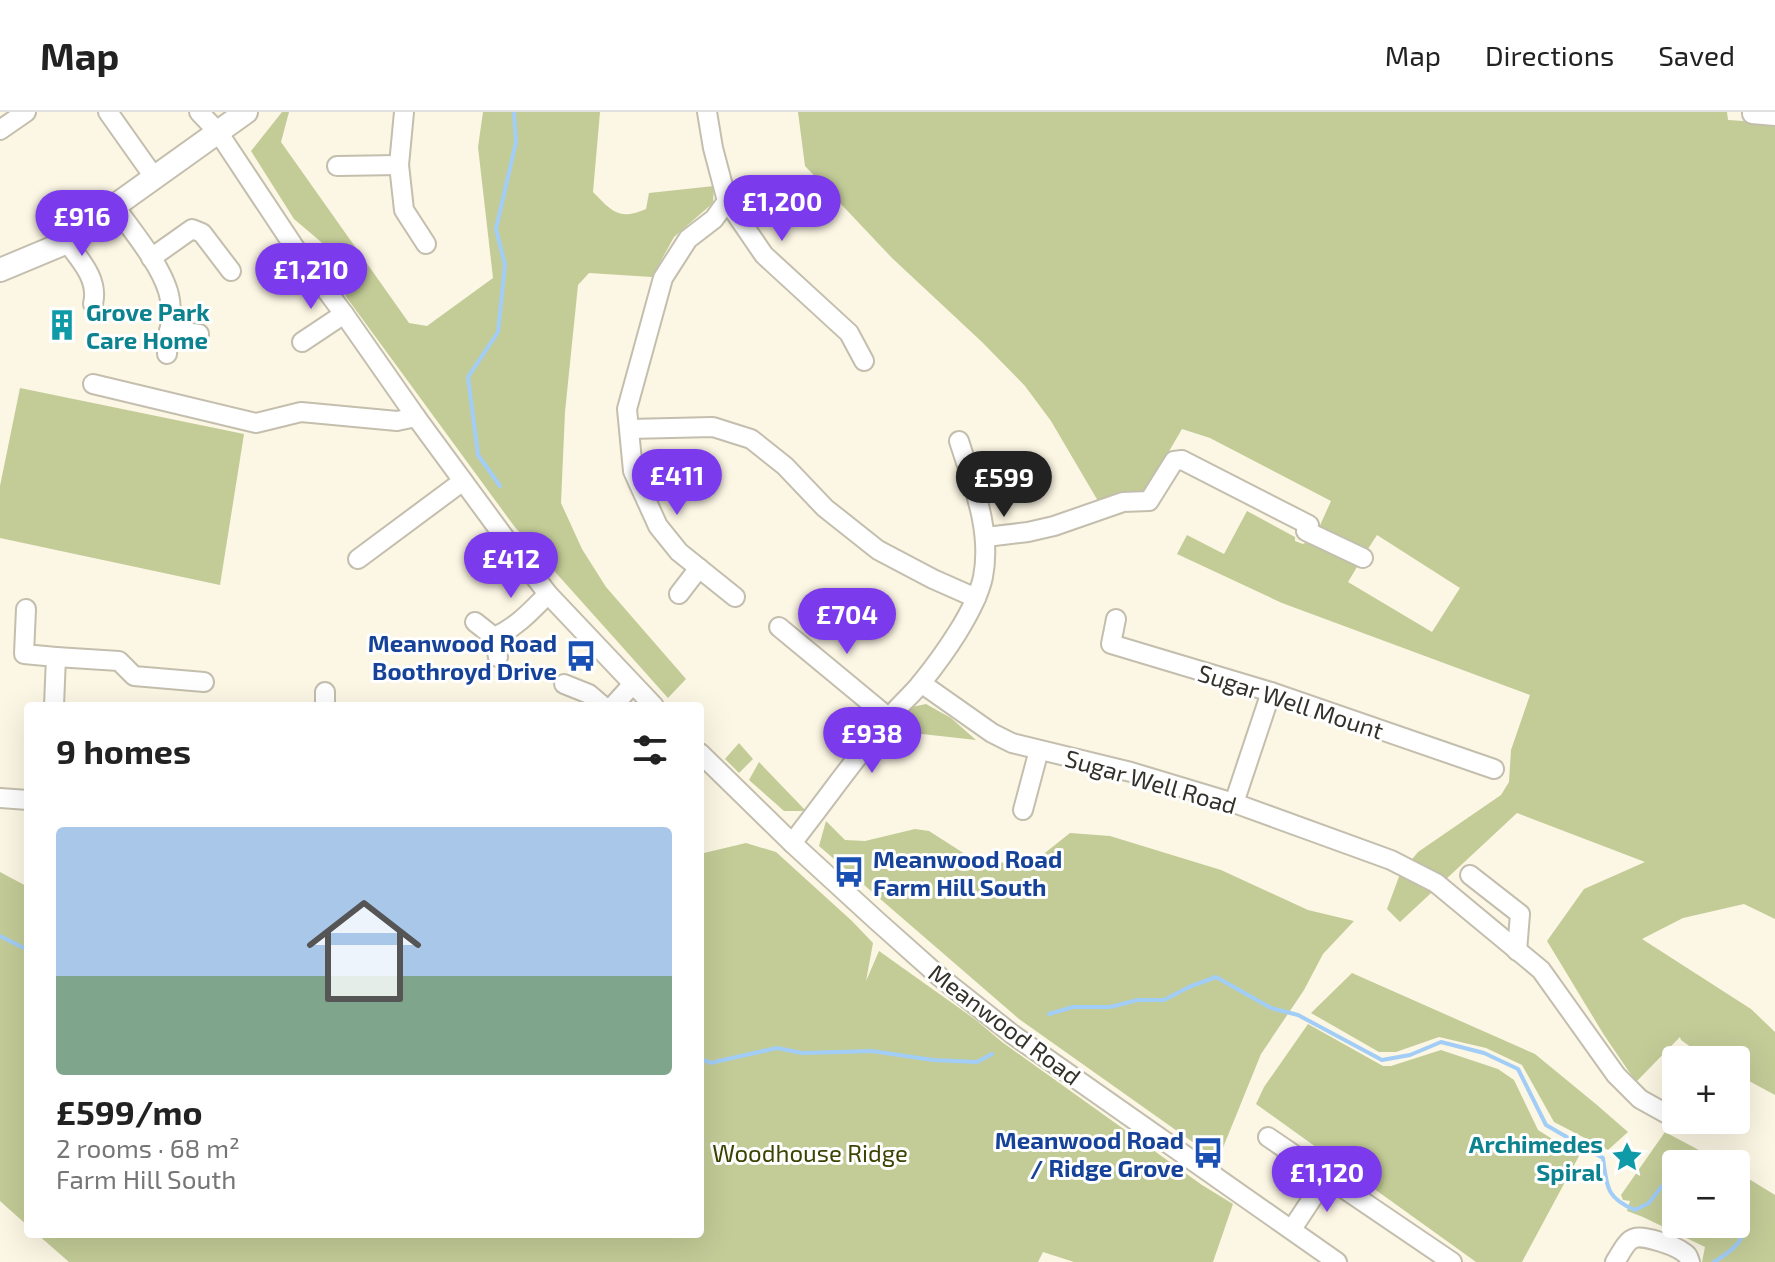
<!DOCTYPE html>
<html lang="en">
<head>
<meta charset="utf-8">
<style>
	:root { --surface:#fff; --page:#f6f6f6; --text:#222; --muted:#767676; --line:#e0e0e0; --accent:#7c3aed }
	body { margin:0; font-family:"Exo 2",sans-serif; background:var(--page); color:var(--text); height:100vh; display:flex; flex-direction:column; font-size:30px; white-space:nowrap }
	* { box-sizing:border-box; margin:0 }
	p { font-size:26px; color:var(--muted) }
	.icon { flex:none; width:44px; height:44px; fill:none; stroke:currentColor; stroke-width:2; stroke-linecap:round; stroke-linejoin:round }
	.map { position:relative; flex:1; overflow:hidden }
	.details { position:absolute; left:24px; top:590px; width:680px; height:536px; display:flex; flex-direction:column; background:var(--surface); border-radius:8px; box-shadow:0 8px 32px #0002 }
	.details>* { flex:none }
	.controls { position:absolute; left:1662px; top:934px; display:grid; gap:16px }
	.controls a { display:grid; place-items:center; width:88px; height:88px; border-radius:8px; background:var(--surface); box-shadow:0 8px 32px #0002; font-size:40px }
	.price { position:absolute; translate:-50% -68px; padding:0 18px; border-radius:28px; background:var(--accent); color:#fff; font-size:26px; line-height:52px; filter:drop-shadow(0 2px 4px #0008) }
	.price::after { content:''; position:absolute; left:50%; top:48px; width:24px; height:18px; margin-left:-12px; background:inherit; clip-path:polygon(0 0,100% 0,50% 100%) }
	.price.selected { background:#222; color:#fff }
	ul { padding:0; list-style:none }
	li { display:grid; align-content:center; gap:16px; height:424px; padding:0 32px }
	li span { display:grid; place-items:center; height:248px; border-radius:8px; color:#555 }
	li>.icon { margin-inline-start:auto }
	span .icon { width:144px; height:144px; fill:#fffc; stroke-width:1 }
	li b { font-size:34px }
	h2 { display:flex; justify-content:space-between; align-items:center; height:96px; padding:0 32px; font-size:34px }
	header { display:flex; align-items:center; gap:48px; box-sizing:border-box; height:112px; padding:0 40px; background:var(--surface); border-bottom:2px solid var(--line) }
	header strong { font-size:38px }
	nav { display:flex; gap:44px; margin-inline-start:auto; font-size:28px }
	.map>svg:first-child { display:block }
	.green { fill:#c3cc97 }
	.lines { fill:none; stroke-linecap:round; stroke-linejoin:round }
	.stream { stroke:#a1cdf7; stroke-width:4 }
	.minor-casing { stroke:#c3bead; stroke-width:22 }
	.major-casing { stroke:#c3bead; stroke-width:26 }
	.minor { stroke:#fff; stroke-width:18 }
	.major { stroke:#fff; stroke-width:22 }
	.labels { text-anchor:middle; dominant-baseline:central; stroke-width:6; stroke-linejoin:round; paint-order:stroke }
	.culture-label { font-size:24px; font-weight:bold; fill:#0d838f; stroke:#fff; text-anchor:start }
	.transit-label { font-size:24px; font-weight:bold; fill:#164399; stroke:#fff; text-anchor:end }
	.street-label { font-size:24px; fill:#33312a; stroke:#fff }
	.park-label { font-size:24px; fill:#3d4300; stroke:#fff }
</style>
</head>
<body>
<header>
<strong>Map</strong>
<nav><a>Map</a><a>Directions</a><a>Saved</a></nav>
</header>
<div class="map">
<svg width="1775" height="1150" viewBox="0 0 1775 1150">
	<rect width="100%" height="100%" fill="#fcf6e4"/>
	<g class="green">
		<path d="M282,0H289L281,30L409,211L427,214L493,166L478,35L483,0H600L593,80C612,99 618,109 646,97L649,81L714,74L713,91L674,125L652,165L589,161L578,173L565,300L561,391L582,437L606,475L686,567L668,586L514,414L347,186L327,135L294,107L251,39Z"/>
		<path d="M798,0H1727L1728,8L1775,11V807L1744,792L1683,806L1642,827L1751,897L1775,920V983L1736,962V948H1709L1681,928L1680,925L1636,970L1604,923L1547,829L1584,777L1645,750L1517,701L1400,810L1387,797L1400,762L1418,740L1501,683L1509,670L1511,638L1530,583L1282,491L1177,442L1187,423L1224,442L1247,399L1295,425V429L1303,432L1308,429L1360,450L1348,470L1432,520L1460,476L1377,423L1364,443L1317,420L1331,389L1210,326L1182,317L1147,377L1135,383L1098,389L1051,309L1025,274L982,230L892,146L805,54Z"/>
		<path d="M20,276L244,322L220,473L0,426V374Z"/>
		<path d="M926,592L951,606L976,628L913,621L889,626L912,595Z"/>
		<path d="M739,631L753,647L739,661L725,647Z"/>
		<path d="M759,650L806,699H784L749,668Z"/>
		<path d="M826,709L845,728L865,729L915,717L929,719L965,742L1026,756L1070,721L1110,724L1221,758L1308,798L1354,809L1323,842L1304,878L1261,942L1218,1048L1019,907L819,734Z"/>
		<path d="M746,731L776,740L852,809L873,831L866,869L879,839L976,908L1002,930L1202,1073L1233,1092L1213,1150H1074L1043,1140L1038,1150H69L37,1122H700V743L704,741Z"/>
		<path d="M0,760L28,775V1114L0,1089Z"/>
		<path d="M1352,861L1535,942L1597,993L1628,1020L1608,1038L1554,1010L1522,953L1486,936L1439,925L1396,940H1379L1311,901Z"/>
		<path d="M1308,912L1383,954H1391L1441,938L1498,957L1514,968L1538,1018L1579,1044L1522,1150H1476L1256,992L1264,975Z"/>
		<path d="M1665,1020L1725,1052H1676V1112H1736V1059L1775,1083V1150H1702L1705,1135L1643,1105L1627,1099L1630,1089L1623,1088L1621,1083Z"/>
	</g>
	<g class="lines">
		<g class="stream">
			<path d="M500,374L478,343L468,265L498,220L505,153L496,117L516,30L514,0"/>
			<path d="M0,824L28,838"/>
			<path d="M1049,902L1073,895H1110L1138,888H1164L1189,875L1216,865L1271,896L1298,903L1382,948L1410,943L1441,930L1484,941L1518,957L1546,1013L1603,1046C1607,1075 1606,1086 1635,1098L1649,1091L1662,1074H1676"/>
			<path d="M700,946L710,951L777,936L802,941L872,939L933,948L977,950L992,942"/>
			<path d="M1714,1150C1740,1134 1752,1123 1736,1093"/>
		</g>
		<defs>
			<g id="minor">
				<path d="M108,0L154,65"/>
				<path d="M199,0L218,20L297,139L344,202L416,305L502,422L548,482L654,594"/>
				<path d="M404,0L399,53L404,98L426,132"/>
				<path d="M707,0L713,36L727,89L764,143L849,221L864,249"/>
				<path d="M1752,0V2L1775,4"/>
				<path d="M0,18L26,0"/>
				<path d="M337,54L399,53"/>
				<path d="M727,89L714,107L688,127L663,166L627,297L633,359L658,414L679,440L735,485"/>
				<path d="M114,93C132,119 159,150 168,179C174,199 169,222 167,242"/>
				<path d="M66,129C80,148 99,167 93,192"/>
				<path d="M151,146L192,117L202,121L231,159"/>
				<path d="M169,218L199,222"/>
				<path d="M302,230L344,202"/>
				<path d="M93,272L256,311L301,300L397,309L416,305"/>
				<path d="M629,317L713,315L751,327L785,354L825,396L878,438L933,467L976,486"/>
				<path d="M986,425L1028,420L1054,414L1123,390L1149,389L1174,349L1182,348L1309,413L1306,419L1363,446"/>
				<path d="M358,447L463,369"/>
				<path d="M679,482L699,456"/>
				<path d="M26,497L24,542L56,545"/>
				<path d="M1116,507L1111,532L1271,580L1494,657"/>
				<path d="M475,510L494,525C516,516 532,498 548,482"/>
				<path d="M779,515L889,606"/>
				<path d="M494,525L498,545"/>
				<path d="M921,571L992,621L1012,631L1131,660L1234,691L1391,748L1436,771L1541,858L1616,963L1640,987L1676,1007"/>
				<path d="M564,572L589,582L603,594"/>
				<path d="M54,594L56,545L119,549L134,564L204,570"/>
				<path d="M325,594V580"/>
				<path d="M613,594L632,573"/>
				<path d="M700,641L792,731L876,808L940,865L1012,922L1337,1150"/>
				<path d="M0,686L28,688"/>
				<path d="M1234,691L1271,580"/>
				<path d="M1023,698L1039,638"/>
				<path d="M792,731C825,689 855,646 889,606C899,593 912,583 922,570C943,544 976,498 983,465C992,418 973,373 959,329"/>
				<path d="M1470,763L1520,802L1517,839"/>
				<path d="M1268,1025L1452,1150"/>
				<path d="M1292,1117L1327,1064"/>
				<path d="M1615,1150C1620,1143 1626,1128 1635,1126C1644,1123 1676,1134 1683,1140C1688,1143 1688,1144 1690,1150"/>
			</g>
			<path id="major" d="M0,158L60,133L246,0"/>
		</defs>
		<use href="#minor" class="minor-casing"/>
		<use href="#major" class="major-casing"/>
		<use href="#minor" class="minor"/>
		<use href="#major" class="major"/>
	</g>
	<defs>
		<symbol id="building-bare" viewBox="-9 -9 18 18"><path d="M-4-6H4V6H1V3H-1V6H-4ZM-2.5-4.3h1.7v1.8h-1.7ZM.8-4.3h1.7v1.8H.8ZM-2.5-1h1.7V.8h-1.7ZM.8-1h1.7V.8H.8Z" fill="#0f9aa8" stroke="#fff" stroke-width="2.5" paint-order="stroke"/></symbol>
		<symbol id="bus-bare" viewBox="-9 -9 18 18"><path d="M-5-6H5V4H4V6H2V4H-2V6H-4V4H-5ZM-3.5-4V0h7V-4ZM-3.5 1.2v1.5H-2V1.2ZM2 1.2v1.5H3.5V1.2Z" fill="#1a4fb4" stroke="#fff" stroke-width="2.5" paint-order="stroke"/></symbol>
		<symbol id="sight-bare" viewBox="-9 -9 18 18"><path d="M0-6L1.8-2.2L6-1.7L2.9 1.2L3.7 5.4L0 3.3L-3.7 5.4L-2.9 1.2L-6-1.7L-1.8-2.2Z" fill="#0f9aa8" stroke="#fff" stroke-width="2.5" paint-order="stroke"/></symbol>
	</defs>
	<g fill-rule="evenodd">
		<use href="#building-bare" x="40" y="191" width="44" height="44"/>
		<use href="#bus-bare" x="559" y="522" width="44" height="44"/>
		<use href="#bus-bare" x="827" y="738" width="44" height="44"/>
		<use href="#bus-bare" x="1186" y="1019" width="44" height="44"/>
		<use href="#sight-bare" x="1605" y="1023" width="44" height="44"/>
	</g>
	<g class="labels">
		<g class="culture-label">
			<text x="86" y="199">Grove Park<tspan x="86" dy="28">Care Home</tspan></text>
			<text x="1603" y="1031" text-anchor="end">Archimedes<tspan x="1603" dy="28">Spiral</tspan></text>
		</g>
		<g class="transit-label">
			<text x="557" y="530">Meanwood Road<tspan x="557" dy="28">Boothroyd Drive</tspan></text>
			<text x="873" y="746" text-anchor="start">Meanwood Road<tspan x="873" dy="28">Farm Hill South</tspan></text>
			<text x="1184" y="1027">Meanwood Road<tspan x="1184" dy="28">/ Ridge Grove</tspan></text>
		</g>
		<g class="street-label">
			<text transform="translate(1291 589) rotate(18)">Sugar Well Mount</text>
			<text transform="translate(1151 669) rotate(16)">Sugar Well Road</text>
			<text transform="translate(1005 912) rotate(37)">Meanwood Road</text>
		</g>
		<g class="park-label">
			<text x="810" y="1040">Woodhouse Ridge</text>
		</g>
	</g>
</svg>
<div class="controls">
<a>+</a>
<a>−</a>
</div>
<b class="price" style="left:782px;top:131px">£1,200</b>
<b class="price" style="left:82px;top:146px">£916</b>
<b class="price" style="left:311px;top:199px">£1,210</b>
<b class="price" style="left:677px;top:405px">£411</b>
<b class="price selected" style="left:1004px;top:407px">£599</b>
<b class="price" style="left:511px;top:488px">£412</b>
<b class="price" style="left:847px;top:544px">£704</b>
<b class="price" style="left:872px;top:663px">£938</b>
<b class="price" style="left:1327px;top:1102px">£1,120</b>
<section class="details">
<h2>9 homes<svg class="icon" aria-label="filters" viewBox="0 0 24 24"><path d="M4 7h16M4 17h16"/><circle cx="9" cy="7" r="2"/><circle cx="15" cy="17" r="2"/></svg></h2>
<ul>
<li><span style="background:linear-gradient(#a9c7e8 60%,#7fa58c 0)"><svg class="icon" aria-label="home" viewBox="0 0 24 24"><path d="M3 11l9-7 9 7M6 9v11h12V9"/></svg></span><div><b>£599/mo</b><p>2 rooms · 68 m²</p><p>Farm Hill South</p></div></li>
</ul>
</section>
</div>
</body>
</html>
